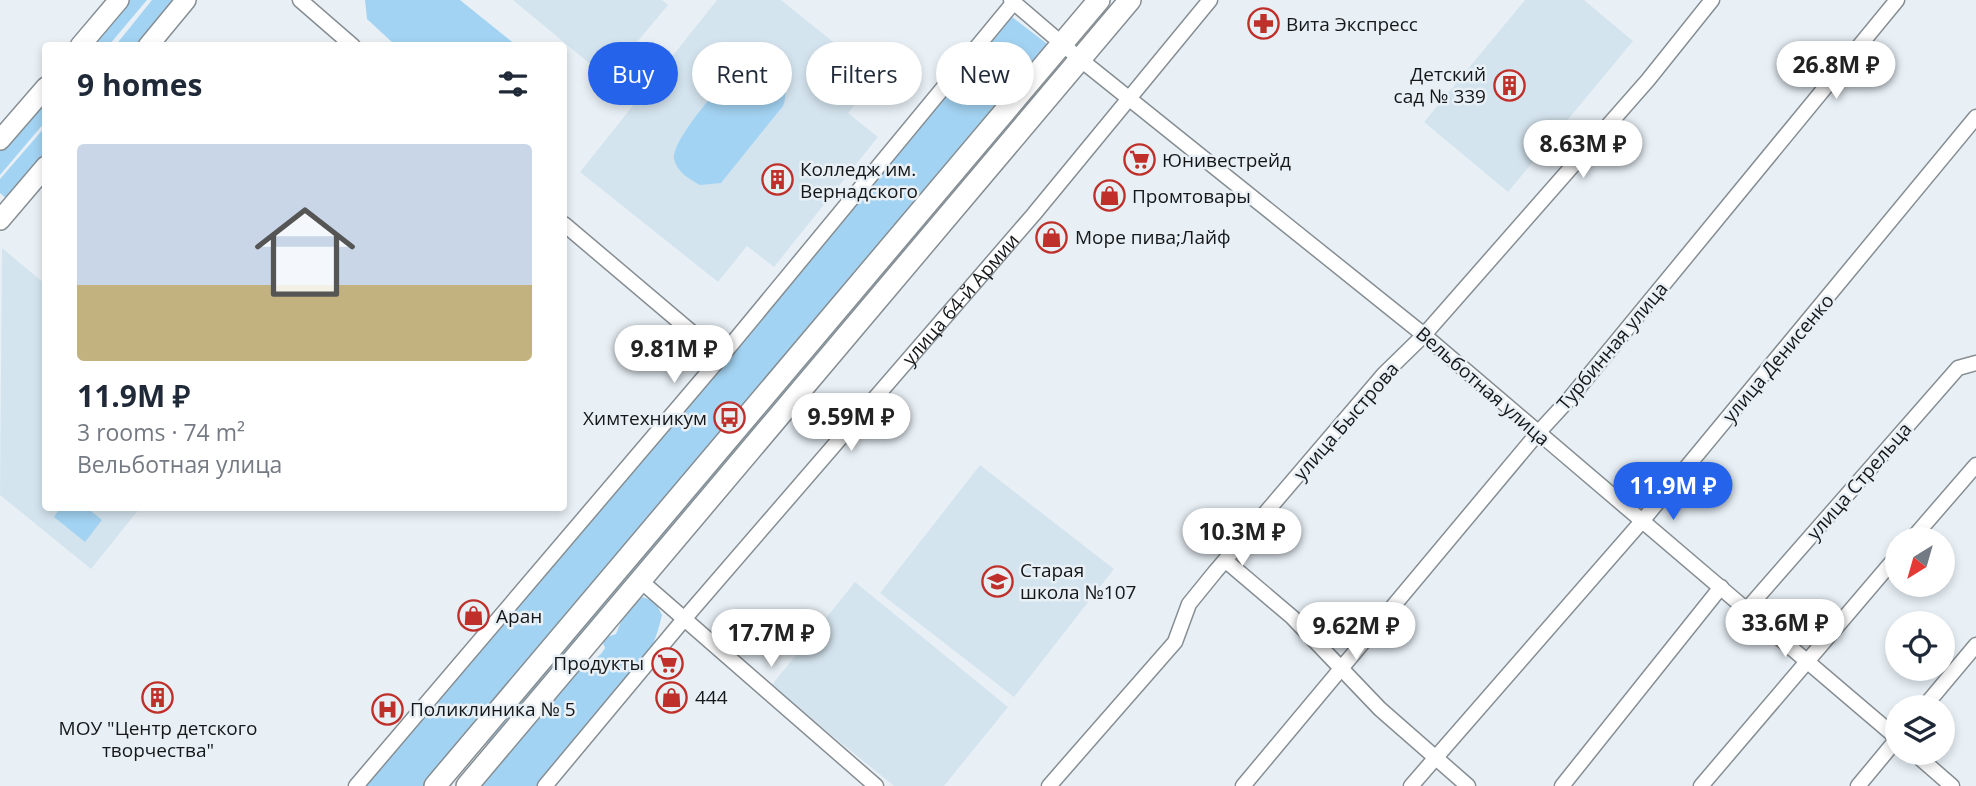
<!DOCTYPE html>
<html lang="en">
<head>
<meta charset="utf-8">
<style>
	:root { --surface:#fff; --page:#f6f6f7; --text:#1f2937; --muted:#747a83; --accent:#2563eb }
	body { margin:0; font-family:"Open Sans",sans-serif; background:var(--page); color:var(--text); height:100vh; display:flex; flex-direction:column; font-size:26px; white-space:nowrap }
	* { box-sizing:border-box; margin:0 }
	p { font-size:23px; color:var(--muted) }
	.icon { flex:none; width:38px; height:38px; fill:none; stroke:currentColor; stroke-width:2; stroke-linecap:round; stroke-linejoin:round }
	.map { position:relative; flex:1; overflow:hidden }
	.sheet { position:absolute; left:42px; top:42px; width:525px; height:469px; display:flex; flex-direction:column; background:var(--surface); border-radius:7px; box-shadow:0 4px 10px #0003 }
	.sheet>* { flex:none }
	.hud { position:absolute; left:588px; top:42px; width:665px; height:63px; display:flex; gap:14px }
	.needle { width:46px; rotate:217deg }
	.fabs { position:absolute; left:1885px; top:527px; display:grid; gap:14px }
	.fabs a { display:grid; place-items:center; width:70px; height:70px; border-radius:50%; background:var(--surface); box-shadow:0 4px 10px #0003; font-size:35px }
	.price { position:absolute; translate:-50% -60px; padding:0 16px; border-radius:24px; background:#fff; color:#222; font-size:23px; line-height:46px; filter:drop-shadow(0 2px 4px #0008) }
	.price::after { content:''; position:absolute; left:50%; top:42px; width:21px; height:16px; margin-left:-10px; background:inherit; clip-path:polygon(0 0,100% 0,50% 100%) }
	.price.selected { background:var(--accent); color:#fff }
	ul { padding:0; list-style:none }
	li { display:grid; align-content:center; gap:14px; height:371px; padding:0 35px }
	li span { display:grid; place-items:center; height:217px; border-radius:7px; color:#555 }
	li>.icon { margin-inline-start:auto }
	span .icon { width:126px; height:126px; fill:#fffc; stroke-width:1 }
	li b { font-size:30px }
	h2 { display:flex; justify-content:space-between; align-items:center; height:84px; padding:0 35px; font-size:30px }
	.tag { padding:0 24px; border-radius:32px; background:var(--surface); box-shadow:0 4px 10px #0003; font-size:24px; line-height:63px }
	.tag.selected { background:var(--accent); color:#fff }
	.map>svg:first-child { display:block }
	.built { fill:#d4e4ee }
	.green { fill:#a3d3f2 }
	.lines { fill:none; stroke-linecap:round; stroke-linejoin:round }
	.minor-casing { stroke:#868e93; stroke-width:17 }
	.major-casing { stroke:#868e93; stroke-width:22 }
	.highway-casing { stroke:#868e93; stroke-width:24 }
	.minor { stroke:#fff; stroke-width:14 }
	.major { stroke:#fff; stroke-width:19 }
	.highway { stroke:#fff; stroke-width:21 }
	.labels { text-anchor:middle; dominant-baseline:central; stroke-width:5; stroke-linejoin:round; paint-order:stroke }
	.poi-label { font-size:19px; fill:#151719; stroke:#e8f0f6; text-anchor:start }
	.street-label { font-size:19px; fill:#151719; stroke:#e8f0f6 }
</style>
</head>
<body>
<div class="map">
<svg width="1976" height="786" viewBox="0 0 1976 786">
	<rect width="100%" height="100%" fill="#e8f0f6"/>
	<g class="built">
		<path d="M513,0H662L668,5L607,78Z"/>
		<path d="M717,0H781L877,77L848,113L878,137L774,267L747,246L718,282L580,172Z"/>
		<path d="M1525,0H1584L1633,41L1508,192L1424,122Z"/>
		<path d="M2,248L45,284L46,508H140L91,569L0,495Z"/>
		<path d="M980,465L1114,569L1014,697L880,593Z"/>
		<path d="M855,582L1008,707L944,786H894L771,686Z"/>
	</g>
	<g class="green">
		<path d="M125,0H147L109,45L86,46Z"/>
		<path d="M152,0H174L137,45L115,46Z"/>
		<path d="M365,0H460L516,45H395L367,19Z"/>
		<path d="M1012,17L1050,46L426,786H365L715,376Z"/>
		<path d="M753,61C774,67 792,84 783,106L721,183L700,185C689,179 677,172 674,159C670,140 734,66 753,61Z"/>
		<path d="M1061,63L1064,66L492,745H487V740Z"/>
		<path d="M45,93V122L0,175V147Z"/>
		<path d="M45,127V157L9,201L0,193V179Z"/>
		<path d="M60,508H87L102,520L85,542L54,517Z"/>
		<path d="M643,597L655,602L662,615C657,635 652,656 632,669L541,786H474L545,713L569,679L601,654L605,648L603,643L607,637L616,634L626,609Z"/>
	</g>
	<g class="lines">
		<defs>
			<g id="minor">
				<path d="M300,0L353,46"/>
				<path d="M1011,0L1081,60L1424,335L1897,738"/>
				<path d="M564,224L721,357"/>
				<path d="M1912,539L1976,465"/>
				<path d="M1226,561L1292,617L1380,709L1468,786"/>
				<path d="M642,582L876,786"/>
				<path d="M1748,608L1958,368L1976,363"/>
				<path d="M1924,707L1976,645"/>
				<path d="M1913,752L1952,786"/>
				<path d="M356,786L721,357L1014,2"/>
				<path id="s1" d="M545,786L685,618L1034,214L1210,0"/>
				<path d="M1049,786L1175,642L1189,604L1215,572L1384,374L1424,335L1648,80L1712,0"/>
				<path d="M1243,786L1537,434L1571,397L1897,0"/>
				<path d="M1411,786L1643,520L1976,117"/>
				<path d="M1562,786L1721,587"/>
				<path d="M1701,786L1897,556"/>
				<path d="M1858,786L1897,739"/>
			</g>
			<g id="major">
				<path d="M80,46L119,0"/>
				<path d="M148,46L186,0"/>
				<path d="M0,140L46,87"/>
				<path d="M0,220L46,166"/>
			</g>
			<g id="highway">
				<path d="M435,786L1099,0"/>
				<path d="M467,786L1130,0"/>
			</g>
		</defs>
		<use href="#minor" class="minor-casing"/>
		<use href="#major" class="major-casing"/>
		<use href="#highway" class="highway-casing"/>
		<use href="#minor" class="minor"/>
		<use href="#major" class="major"/>
		<use href="#highway" class="highway"/>
	</g>
	<defs>
		<symbol id="pharmacy-ring" viewBox="-11 -11 22 22"><circle r="9.5" fill="#e8f0f6" stroke="#bf302a" stroke-width="1.5"/><path d="M-2-6h4v4h4v4h-4v4h-4v-4h-4v-4h4Z" fill="#bf302a"/></symbol>
		<symbol id="building-ring" viewBox="-11 -11 22 22"><circle r="9.5" fill="#e8f0f6" stroke="#bf302a" stroke-width="1.5"/><path d="M-4-6H4V6H1V3H-1V6H-4ZM-2.5-4.3h1.7v1.8h-1.7ZM.8-4.3h1.7v1.8H.8ZM-2.5-1h1.7V.8h-1.7ZM.8-1h1.7V.8H.8Z" fill="#bf302a"/></symbol>
		<symbol id="supermarket-ring" viewBox="-11 -11 22 22"><circle r="9.5" fill="#e8f0f6" stroke="#bf302a" stroke-width="1.5"/><path d="M-6-5.5h2.5l.6 2H6L4.5 2H-2.5L-4.4-4H-6ZM-1.5 3.2a1.3 1.3 0 1 0 .1 0ZM3 3.2a1.3 1.3 0 1 0 .1 0Z" fill="#bf302a"/></symbol>
		<symbol id="shop-ring" viewBox="-11 -11 22 22"><circle r="9.5" fill="#e8f0f6" stroke="#bf302a" stroke-width="1.5"/><path d="M-5-2.5h2.3a2.7 3.5 0 0 1 5.4 0H5L5.5 6h-11ZM-1.5-2.5h3a1.5 2.3 0 0 0-3 0Z" fill="#bf302a"/></symbol>
		<symbol id="bus-ring" viewBox="-11 -11 22 22"><circle r="9.5" fill="#e8f0f6" stroke="#bf302a" stroke-width="1.5"/><path d="M-5-6H5V4H4V6H2V4H-2V6H-4V4H-5ZM-3.5-4V0h7V-4ZM-3.5 1.2v1.5H-2V1.2ZM2 1.2v1.5H3.5V1.2Z" fill="#bf302a"/></symbol>
		<symbol id="school-ring" viewBox="-11 -11 22 22"><circle r="9.5" fill="#e8f0f6" stroke="#bf302a" stroke-width="1.5"/><path d="M0-5L7-2L0 1L-7-2ZM-4 1L0 2.5L4 1V4Q0 6-4 4Z" fill="#bf302a"/></symbol>
		<symbol id="hospital-ring" viewBox="-11 -11 22 22"><circle r="9.5" fill="#e8f0f6" stroke="#bf302a" stroke-width="1.5"/><path d="M-5-5h3v3.5h4V-5h3V5h-3V1.5h-4V5h-3Z" fill="#bf302a"/></symbol>
	</defs>
	<g fill-rule="evenodd">
		<use href="#pharmacy-ring" x="1246" y="6" width="35" height="35"/>
		<use href="#building-ring" x="1492" y="68" width="35" height="35"/>
		<use href="#supermarket-ring" x="1122" y="142" width="35" height="35"/>
		<use href="#building-ring" x="760" y="162" width="35" height="35"/>
		<use href="#shop-ring" x="1092" y="178" width="35" height="35"/>
		<use href="#shop-ring" x="1034" y="220" width="35" height="35"/>
		<use href="#bus-ring" x="712" y="400" width="35" height="35"/>
		<use href="#school-ring" x="980" y="564" width="35" height="35"/>
		<use href="#shop-ring" x="456" y="598" width="35" height="35"/>
		<use href="#supermarket-ring" x="650" y="646" width="35" height="35"/>
		<use href="#building-ring" x="140" y="680" width="35" height="35"/>
		<use href="#shop-ring" x="654" y="680" width="35" height="35"/>
		<use href="#hospital-ring" x="370" y="692" width="35" height="35"/>
	</g>
	<g class="labels">
		<g class="poi-label">
			<text x="1286" y="24">Вита Экспресс</text>
			<text x="1486" y="74" text-anchor="end">Детский<tspan x="1486" dy="22">сад № 339</tspan></text>
			<text x="1162" y="160">Юнивестрейд</text>
			<text x="800" y="169">Колледж им.<tspan x="800" dy="22">Вернадского</tspan></text>
			<text x="1132" y="196">Промтовары</text>
			<text x="1075" y="237">Море пива;Лайф</text>
			<text x="707" y="418" text-anchor="end">Химтехникум</text>
			<text x="1020" y="570">Старая<tspan x="1020" dy="22">школа №107</tspan></text>
			<text x="496" y="616">Аран</text>
			<text x="644" y="663" text-anchor="end">Продукты</text>
			<text x="695" y="697">444</text>
			<text x="410" y="709">Поликлиника № 5</text>
			<text x="158" y="728" text-anchor="middle">МОУ "Центр детского<tspan x="158" dy="22">творчества"</tspan></text>
		</g>
		<g class="street-label">
			<text stroke="none"><textPath href="#s1" startOffset="640">улица 64-й Армии</textPath></text>
			<text transform="translate(1612 346) rotate(-50)">Турбинная улица</text>
			<text transform="translate(1778 358) rotate(-50)">улица Денисенко</text>
			<text transform="translate(1483 386) rotate(41)">Вельботная улица</text>
			<text transform="translate(1346 421) rotate(-49)">улица Быстрова</text>
			<text transform="translate(1859 481) rotate(-49)">улица Стрельца</text>
		</g>
	</g>
</svg>
<div class="fabs">
<a><svg class="needle" viewBox="-14 -14 28 28"><path d="M0-13l5 13h-10z" fill="#e53935"/><path d="M0 13l5-13h-10z" fill="#747a83"/></svg></a>
<a><svg class="icon" aria-label="locate" viewBox="0 0 24 24"><circle cx="12" cy="12" r="6"/><path d="M12 2v4M12 18v4M2 12h4M18 12h4"/></svg></a>
<a><svg class="icon" aria-label="layers" viewBox="0 0 24 24"><path d="M12 4l9 5-9 5-9-5zM3 14l9 5 9-5"/></svg></a>
</div>
<b class="price" style="left:1836px;top:101px">26.8M ₽</b>
<b class="price" style="left:1583px;top:180px">8.63M ₽</b>
<b class="price" style="left:674px;top:385px">9.81M ₽</b>
<b class="price" style="left:851px;top:453px">9.59M ₽</b>
<b class="price selected" style="left:1673px;top:522px">11.9M ₽</b>
<b class="price" style="left:1242px;top:568px">10.3M ₽</b>
<b class="price" style="left:1785px;top:659px">33.6M ₽</b>
<b class="price" style="left:1356px;top:662px">9.62M ₽</b>
<b class="price" style="left:771px;top:669px">17.7M ₽</b>
<div class="hud">
<a class="tag selected">Buy</a>
<a class="tag">Rent</a>
<a class="tag">Filters</a>
<a class="tag">New</a>
</div>
<section class="sheet">
<h2>9 homes<svg class="icon" aria-label="filters" viewBox="0 0 24 24"><path d="M4 7h16M4 17h16"/><circle cx="9" cy="7" r="2"/><circle cx="15" cy="17" r="2"/></svg></h2>
<ul>
<li><span style="background:linear-gradient(#c9d6e8 65%,#c2b280 0)"><svg class="icon" aria-label="home" viewBox="0 0 24 24"><path d="M3 11l9-7 9 7M6 9v11h12V9"/></svg></span><div><b>11.9M ₽</b><p>3 rooms · 74 m²</p><p>Вельботная улица</p></div></li>
</ul>
</section>
</div>
</body>
</html>
